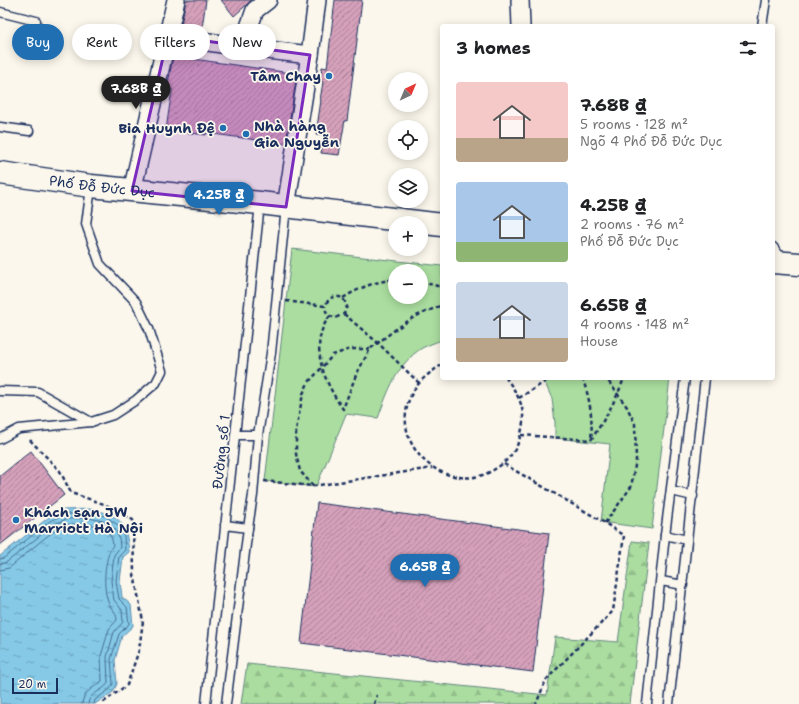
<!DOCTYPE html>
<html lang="en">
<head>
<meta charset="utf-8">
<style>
	:root { --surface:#fff; --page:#f2f2f2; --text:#202124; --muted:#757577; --accent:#1f6fb2 }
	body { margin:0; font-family:"Shantell Sans",sans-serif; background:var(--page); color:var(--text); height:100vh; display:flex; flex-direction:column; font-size:15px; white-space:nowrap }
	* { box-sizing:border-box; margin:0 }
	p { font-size:13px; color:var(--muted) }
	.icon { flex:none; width:22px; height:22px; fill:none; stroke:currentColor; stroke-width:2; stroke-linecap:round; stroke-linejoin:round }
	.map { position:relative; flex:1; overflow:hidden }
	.drawer { position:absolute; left:440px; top:24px; width:335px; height:356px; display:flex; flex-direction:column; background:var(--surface); border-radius:4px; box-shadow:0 2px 10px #0003 }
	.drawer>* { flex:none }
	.top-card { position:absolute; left:12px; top:24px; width:368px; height:36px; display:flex; gap:8px }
	.needle { width:26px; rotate:44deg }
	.tools { position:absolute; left:388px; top:72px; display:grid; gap:8px }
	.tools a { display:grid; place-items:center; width:40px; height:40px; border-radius:50%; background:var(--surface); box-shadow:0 2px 10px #0003; font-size:20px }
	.scale { position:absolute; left:12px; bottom:10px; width:46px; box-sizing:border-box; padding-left:4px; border:2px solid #1b2f5e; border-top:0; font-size:11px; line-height:14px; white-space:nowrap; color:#1b2f5e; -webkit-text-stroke:3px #fbf7ec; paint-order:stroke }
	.price { position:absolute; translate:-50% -34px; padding:0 9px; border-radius:14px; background:var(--accent); color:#fff; font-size:13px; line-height:26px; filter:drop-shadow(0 1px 2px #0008) }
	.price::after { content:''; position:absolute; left:50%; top:24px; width:12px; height:9px; margin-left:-6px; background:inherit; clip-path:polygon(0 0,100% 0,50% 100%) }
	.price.selected { background:#222; color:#fff }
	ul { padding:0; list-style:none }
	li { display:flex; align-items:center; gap:12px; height:100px; padding:0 16px }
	li span { display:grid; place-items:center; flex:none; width:112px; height:80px; border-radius:4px; color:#555 }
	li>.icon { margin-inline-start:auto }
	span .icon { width:48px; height:48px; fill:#fffc; stroke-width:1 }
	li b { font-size:17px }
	h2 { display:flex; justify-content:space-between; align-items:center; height:48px; padding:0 16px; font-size:17px }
	.tag { padding:0 14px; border-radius:18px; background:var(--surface); box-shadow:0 2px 10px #0003; font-size:14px; line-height:36px }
	.tag.selected { background:var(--accent); color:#fff }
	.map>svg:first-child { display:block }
	.green { fill:#aadd9f; stroke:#62867e; fill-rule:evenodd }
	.forest { fill:url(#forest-firs); stroke:#62867e }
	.water { fill:url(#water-ripples); stroke:#5b8bb0 }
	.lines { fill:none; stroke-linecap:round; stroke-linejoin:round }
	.shore { stroke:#456d94; stroke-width:1 }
	.building { fill:url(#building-hatch); stroke:#1b2f5e }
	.lane-casing { stroke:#1b2f5e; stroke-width:11 }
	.street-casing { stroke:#1b2f5e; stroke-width:20 }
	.secondary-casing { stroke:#1b2f5e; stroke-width:25 }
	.path { stroke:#1b2f5e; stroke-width:2.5; stroke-dasharray:4 3; stroke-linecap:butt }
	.lane { stroke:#fbf7ec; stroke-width:8 }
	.street { stroke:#fbf7ec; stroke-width:17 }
	.secondary { stroke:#fbf7ec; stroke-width:22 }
	.marked { fill:#7b2cbf; fill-opacity:0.2; stroke:#7b2cbf; stroke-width:3; stroke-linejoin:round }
	.poi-dot { fill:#1f6fb2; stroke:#fbf7ec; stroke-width:1.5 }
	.labels { text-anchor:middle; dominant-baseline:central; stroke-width:3.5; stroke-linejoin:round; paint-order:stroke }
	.poi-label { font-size:14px; font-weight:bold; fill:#1b2f5e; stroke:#fbf7ec; text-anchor:end }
	.street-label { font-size:14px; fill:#1b2f5e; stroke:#fbf7ec }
</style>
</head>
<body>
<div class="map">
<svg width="799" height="704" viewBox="0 0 799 704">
	<defs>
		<pattern id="forest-firs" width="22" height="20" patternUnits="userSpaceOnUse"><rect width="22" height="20" fill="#aadd9f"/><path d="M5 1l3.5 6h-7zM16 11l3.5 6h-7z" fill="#92be8b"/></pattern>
		<pattern id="water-ripples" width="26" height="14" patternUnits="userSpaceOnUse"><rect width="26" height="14" fill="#85c9e6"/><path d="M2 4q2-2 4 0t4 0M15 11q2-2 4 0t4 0" fill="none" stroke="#6ca4be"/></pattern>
		<pattern id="building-hatch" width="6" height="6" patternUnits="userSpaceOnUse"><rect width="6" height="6" fill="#d5a0ba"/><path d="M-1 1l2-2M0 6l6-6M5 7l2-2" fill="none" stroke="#ac839a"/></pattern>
	</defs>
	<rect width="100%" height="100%" fill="#fbf7ec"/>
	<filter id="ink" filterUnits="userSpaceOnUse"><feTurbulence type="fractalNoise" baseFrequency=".025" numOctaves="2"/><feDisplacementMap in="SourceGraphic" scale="8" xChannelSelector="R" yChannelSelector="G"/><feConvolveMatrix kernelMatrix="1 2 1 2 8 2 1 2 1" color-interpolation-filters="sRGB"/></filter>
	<g filter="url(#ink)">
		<g class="green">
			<path d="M292,249L442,266V340C436,342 428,345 422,348C397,364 388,391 378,418L346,414L331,451L316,487L265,481ZM395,271H421V297H395Z"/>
			<path d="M543,378H670L652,529L601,522L610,444L555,438V423L552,399Z"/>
		</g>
		<path class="forest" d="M632,541L649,543L630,704H241L247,664L547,695L555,637L618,642Z"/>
		<path class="water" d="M90,509C120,515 126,521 129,552L123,557L120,581L122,597L131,605L133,626L122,636L115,660L117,684L113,692L95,704H0V556L49,517L64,510Z"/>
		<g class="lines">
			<g class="shore">
				<path d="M0,559L4,558L50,521L65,514L90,513L105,516L119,526L124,536L125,550L119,556L116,581L119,599L127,607L129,624L119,634L111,659L113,684L110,689L95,700L94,704"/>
				<path d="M0,564L7,562L53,525L66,519L89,518L103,521L115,529L119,538L120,547L114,555L111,581L114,600L122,610L123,622L114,632L107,657L108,683C103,692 89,692 88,704"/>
				<path d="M0,570L9,568C25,556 49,531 66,525C75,523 88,524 97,526C107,528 112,535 113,545C104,558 102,589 109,604C112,611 116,610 117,620L109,629L101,656L102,681C93,688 83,692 82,704"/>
			</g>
		</g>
		<g class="building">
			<path d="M186,0H206L202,28L181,24Z"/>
			<path d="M221,0H252L234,16Z"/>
			<path d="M335,0H362L347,121L345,120L339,155L321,153L324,135L316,134L321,100H320L323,82L320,81L322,67L327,68Z"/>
			<path d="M173,56L297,74L286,144L206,133V135L166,130L172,89H167Z"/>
			<path d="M31,451L64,495L0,545V476Z"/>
			<path d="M317,503L549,533L533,672L301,643Z"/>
		</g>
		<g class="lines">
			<defs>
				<g id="lane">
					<path d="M0,12L36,21"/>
					<path d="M762,26L766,0"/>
					<path d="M0,127L29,131"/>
					<path d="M773,247L782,259"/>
					<path d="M0,391L38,392L91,422"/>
					<path d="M236,435H258"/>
					<path d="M0,439L19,429L91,422L113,415L136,400L156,383L162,371L149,329L136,302L100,264L86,224L91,188"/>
					<path d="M671,491L693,496"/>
					<path d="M225,525L248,528"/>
					<path d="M665,535L687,540"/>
					<path d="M661,581L683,585"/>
					<path d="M206,704L260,204"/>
					<path d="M226,704L248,528L253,495L258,435L271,353L286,207"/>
					<path d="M647,704L665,535L685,378"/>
					<path d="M669,704L705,378"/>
				</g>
				<g id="street">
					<path d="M268,0L255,10L242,47L310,55"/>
					<path d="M520,0L521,26"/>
					<path d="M168,36L242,47"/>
					<path d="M132,191L176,0"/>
					<path d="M286,207L310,55L317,0"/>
				</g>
				<g id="secondary">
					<path id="s1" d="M0,173L91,186L260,203L442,225"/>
					<path d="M773,262L799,264"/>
				</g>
			</defs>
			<use href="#lane" class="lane-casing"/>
			<use href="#street" class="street-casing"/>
			<use href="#secondary" class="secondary-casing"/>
			<g class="path">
				<path d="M421,282L442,287"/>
				<path d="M343,298C363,286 372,283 395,279"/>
				<path d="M286,301L325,306C329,297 334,295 343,298L347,306L344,314L335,318C329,316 325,313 325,306"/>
				<path d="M344,314L378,343L419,383"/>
				<path d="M330,316C307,344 325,384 343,409L356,375L370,349L396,329L414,317L442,305"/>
				<path d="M442,365C428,373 415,384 409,400C396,436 423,473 460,477C472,479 484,476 495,469C505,463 514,454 518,443C528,415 523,401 506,378"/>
				<path d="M582,378C590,397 593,419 591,440"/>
				<path d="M519,398L551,378"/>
				<path d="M521,435L591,440"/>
				<path d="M30,440L60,471L71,493L104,504L133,520L134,574L143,621L139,650L127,685L101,704"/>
				<path d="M591,440C604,420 616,401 624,378"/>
				<path d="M504,464L605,523L624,536L613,611L546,680L536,704"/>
				<path d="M264,481L313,486L300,471L296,454V430L303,394L308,383L333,355L350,349H370"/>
				<path d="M313,486L432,468"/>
				<path d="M605,523L631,487L636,460L635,424L627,407L606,378"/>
				<path d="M374,704L377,695"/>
			</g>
			<use href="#lane" class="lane"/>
			<use href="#street" class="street"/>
			<use href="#secondary" class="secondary"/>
		</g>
	</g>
	<path class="marked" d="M168,36L310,55L286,207L132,191Z"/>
	<g class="poi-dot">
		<circle cx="329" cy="76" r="4"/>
		<circle cx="223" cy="128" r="4"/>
		<circle cx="246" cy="134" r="4"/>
		<circle cx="16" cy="520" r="4"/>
	</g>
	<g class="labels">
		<g class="poi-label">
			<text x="321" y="76">Tâm Chay</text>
			<text x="254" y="126" text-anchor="start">Nhà hàng<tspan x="254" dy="16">Gia Nguyễn</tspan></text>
			<text x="215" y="128">Bia Huynh Đệ</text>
			<text x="24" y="512" text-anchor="start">Khách sạn JW<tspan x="24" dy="16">Marriott Hà Nội</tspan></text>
		</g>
		<g class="street-label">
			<text stroke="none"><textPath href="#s1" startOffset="103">Phố Đỗ Đức Dục</textPath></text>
			<text transform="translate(221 452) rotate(-84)">Đường số 1</text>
		</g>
	</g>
</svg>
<div class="tools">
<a><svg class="needle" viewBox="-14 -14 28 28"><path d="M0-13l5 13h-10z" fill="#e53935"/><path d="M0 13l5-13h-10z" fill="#757577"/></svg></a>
<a><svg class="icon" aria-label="locate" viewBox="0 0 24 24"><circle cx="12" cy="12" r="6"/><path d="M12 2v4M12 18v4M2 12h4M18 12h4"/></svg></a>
<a><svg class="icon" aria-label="layers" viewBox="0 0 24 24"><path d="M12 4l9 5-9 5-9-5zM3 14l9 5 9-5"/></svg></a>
<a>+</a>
<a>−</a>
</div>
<div class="scale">20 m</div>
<b class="price selected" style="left:136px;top:110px">7.68B ₫</b>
<b class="price" style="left:219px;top:216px">4.25B ₫</b>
<b class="price" style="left:425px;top:588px">6.65B ₫</b>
<div class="top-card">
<a class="tag selected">Buy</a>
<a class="tag">Rent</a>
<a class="tag">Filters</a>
<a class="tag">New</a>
</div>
<section class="drawer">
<h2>3 homes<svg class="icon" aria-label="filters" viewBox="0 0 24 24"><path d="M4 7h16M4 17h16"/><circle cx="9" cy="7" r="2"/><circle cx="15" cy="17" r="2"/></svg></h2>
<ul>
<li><span style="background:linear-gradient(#f6c9c9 70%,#b9a48a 0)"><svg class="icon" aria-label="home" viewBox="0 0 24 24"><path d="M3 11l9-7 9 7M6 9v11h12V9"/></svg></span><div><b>7.68B ₫</b><p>5 rooms · 128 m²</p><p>Ngõ 4 Phố Đỗ Đức Dục</p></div></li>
<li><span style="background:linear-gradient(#a9c7e8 75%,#8fb573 0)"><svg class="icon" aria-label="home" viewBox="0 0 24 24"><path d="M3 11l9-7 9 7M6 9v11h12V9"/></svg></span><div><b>4.25B ₫</b><p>2 rooms · 76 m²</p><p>Phố Đỗ Đức Dục</p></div></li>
<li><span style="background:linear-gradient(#c9d6e8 70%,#b9a48a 0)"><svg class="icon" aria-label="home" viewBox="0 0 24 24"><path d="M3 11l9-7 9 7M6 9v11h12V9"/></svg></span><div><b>6.65B ₫</b><p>4 rooms · 148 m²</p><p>House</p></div></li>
</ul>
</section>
</div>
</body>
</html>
